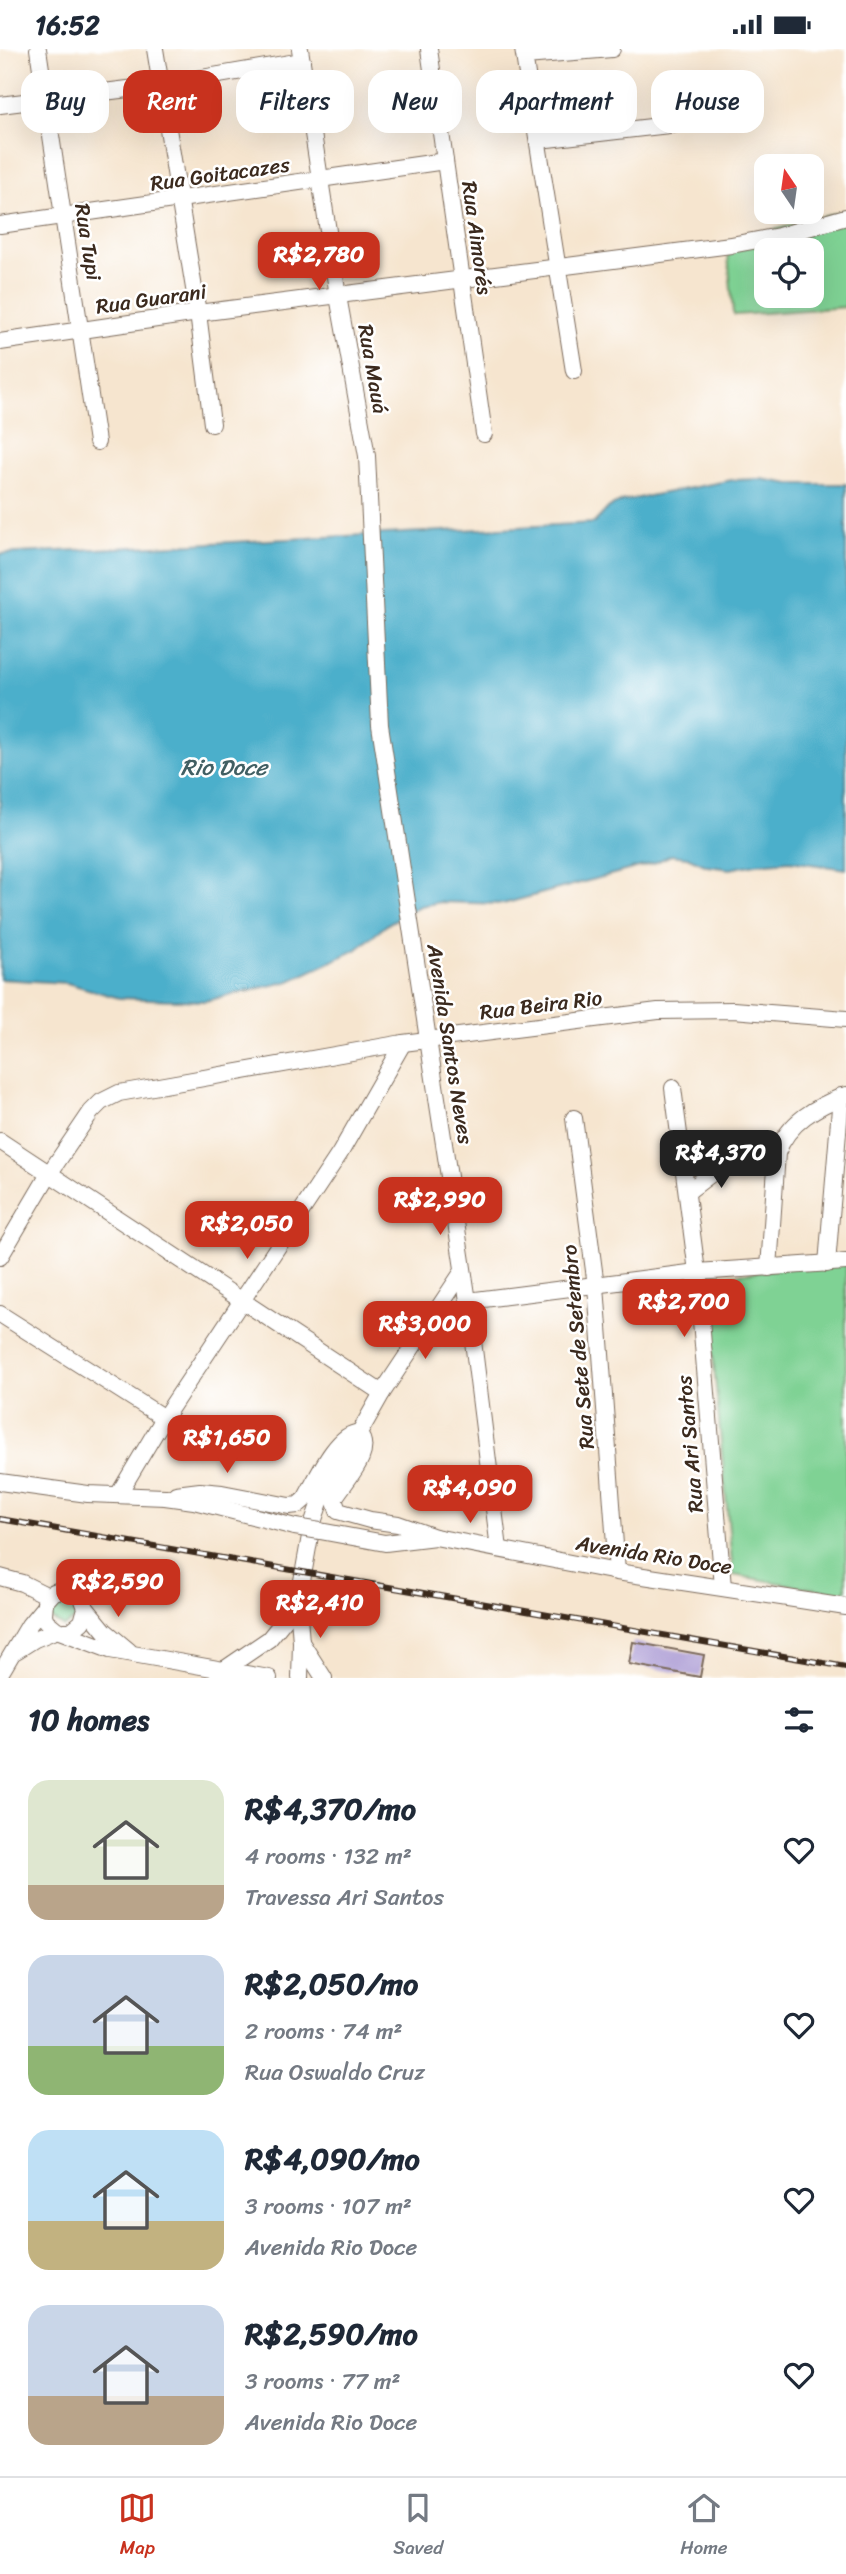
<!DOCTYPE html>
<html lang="en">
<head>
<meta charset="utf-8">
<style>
	:root { --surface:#fff; --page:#f6f6f7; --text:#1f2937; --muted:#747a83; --line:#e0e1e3; --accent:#c8321e }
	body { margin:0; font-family:Sriracha,sans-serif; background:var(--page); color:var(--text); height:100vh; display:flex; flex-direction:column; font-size:26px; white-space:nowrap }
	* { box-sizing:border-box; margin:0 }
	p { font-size:23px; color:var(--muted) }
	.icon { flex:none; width:38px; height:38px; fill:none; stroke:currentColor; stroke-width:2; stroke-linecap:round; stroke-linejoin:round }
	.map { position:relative; height:1629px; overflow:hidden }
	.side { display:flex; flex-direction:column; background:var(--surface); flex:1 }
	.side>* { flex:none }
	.guide { position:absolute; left:21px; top:21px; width:805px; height:63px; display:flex; gap:14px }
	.needle { width:46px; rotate:347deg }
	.buttons { position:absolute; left:754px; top:105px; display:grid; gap:14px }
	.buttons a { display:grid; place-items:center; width:70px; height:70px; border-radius:14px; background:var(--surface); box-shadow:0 7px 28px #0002; font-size:35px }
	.price { position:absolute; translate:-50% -60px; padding:0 16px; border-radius:14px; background:var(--accent); color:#fff; font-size:23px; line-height:46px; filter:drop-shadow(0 2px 4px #0008) }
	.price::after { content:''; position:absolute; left:50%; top:42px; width:21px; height:16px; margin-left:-10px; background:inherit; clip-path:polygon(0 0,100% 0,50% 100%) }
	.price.active { background:#222; color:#fff }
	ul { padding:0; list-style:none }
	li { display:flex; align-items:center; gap:21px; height:175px; padding:0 28px }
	li span { display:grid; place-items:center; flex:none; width:196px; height:140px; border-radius:21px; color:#555 }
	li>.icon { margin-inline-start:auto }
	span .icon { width:84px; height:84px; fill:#fffc; stroke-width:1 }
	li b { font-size:30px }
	h2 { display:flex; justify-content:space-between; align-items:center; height:84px; padding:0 28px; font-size:30px }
	.pill { padding:0 24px; border-radius:21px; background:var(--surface); box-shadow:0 7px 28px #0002; font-size:24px; line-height:63px }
	.pill.active { background:var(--accent); color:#fff }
	.status { display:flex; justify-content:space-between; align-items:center; height:49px; padding:0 35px; background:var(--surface); direction:ltr }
	.status svg { height:19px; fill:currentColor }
	.dock { display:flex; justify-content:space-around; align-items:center; height:98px; border-top:2px solid var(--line); background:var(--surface); font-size:19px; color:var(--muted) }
	.dock a { display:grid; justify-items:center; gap:4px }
	.dock .active { color:var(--accent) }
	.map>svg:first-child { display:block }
	.green { fill:#7fd294; stroke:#5d7e59; stroke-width:2; fill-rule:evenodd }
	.water { fill:#4bafcb; stroke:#436c74; stroke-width:2 }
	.building { fill:#b1a2d7 }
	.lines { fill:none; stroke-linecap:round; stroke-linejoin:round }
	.minor-casing { stroke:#7c6b5c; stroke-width:18 }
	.minor { stroke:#fff; stroke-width:16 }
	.rail-casing { stroke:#3b2a1e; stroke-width:6 }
	.rail { stroke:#fff; stroke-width:3.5; stroke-dasharray:10; stroke-linecap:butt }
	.minor-bridge-casing { stroke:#7c6b5c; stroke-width:18; stroke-linecap:butt }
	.minor-bridge { stroke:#fff; stroke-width:16 }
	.labels { text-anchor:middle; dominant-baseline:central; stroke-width:5; stroke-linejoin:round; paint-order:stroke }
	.street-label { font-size:21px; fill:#3b2a1e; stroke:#fff }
	.water-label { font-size:23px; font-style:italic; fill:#415f63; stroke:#fff }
</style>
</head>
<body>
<div class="status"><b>16:52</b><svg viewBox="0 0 49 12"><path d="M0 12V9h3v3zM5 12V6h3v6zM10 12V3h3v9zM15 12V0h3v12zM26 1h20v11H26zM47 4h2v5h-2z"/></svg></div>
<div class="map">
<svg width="846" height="1629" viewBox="0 0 846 1629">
	<rect width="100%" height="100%" fill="#fff"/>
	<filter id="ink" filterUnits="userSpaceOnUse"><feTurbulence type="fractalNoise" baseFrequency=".0143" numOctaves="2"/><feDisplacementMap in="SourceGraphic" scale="14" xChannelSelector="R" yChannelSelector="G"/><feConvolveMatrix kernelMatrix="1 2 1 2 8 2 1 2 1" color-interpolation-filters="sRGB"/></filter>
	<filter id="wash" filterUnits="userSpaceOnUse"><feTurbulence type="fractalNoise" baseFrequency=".00686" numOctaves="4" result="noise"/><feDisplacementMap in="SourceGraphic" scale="28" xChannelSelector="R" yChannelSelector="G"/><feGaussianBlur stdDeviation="1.57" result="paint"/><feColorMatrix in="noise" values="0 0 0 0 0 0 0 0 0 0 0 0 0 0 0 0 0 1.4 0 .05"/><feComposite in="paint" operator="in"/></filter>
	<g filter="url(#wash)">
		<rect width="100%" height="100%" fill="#f6e5cf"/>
		<g class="green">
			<path d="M846,161V258L735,266L733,264L727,194ZM766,201H812V247H766Z"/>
			<path d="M846,1211V1545L733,1526L706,1229Z"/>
			<path d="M74,1547L81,1566L64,1578L50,1569L53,1549Z"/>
		</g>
		<path class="water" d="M761,430L791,435H846V820L790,812L756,815L730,820L707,817L687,808L671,806L654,814L503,855L441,853L420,857L389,874L356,901L290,932L205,952L119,949L67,934L0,930V505L594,474L609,458L623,452L732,431Z"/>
		<g id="blocks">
			<path class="building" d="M633,1593L704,1606L700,1628L629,1615Z"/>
		</g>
	</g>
	<g filter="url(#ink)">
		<use href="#blocks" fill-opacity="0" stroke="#7c6b5c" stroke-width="2"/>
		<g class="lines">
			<defs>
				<g id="minor">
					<path d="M38,0L97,393"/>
					<path d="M155,0L198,264L212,375"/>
					<path d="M300,0L338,247L367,407L380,676L468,1252L499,1500"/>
					<path d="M429,0L484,385"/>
					<path d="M523,0L574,322"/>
					<path d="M525,7L612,0"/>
					<path d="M0,56L160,36L302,12"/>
					<path d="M539,91L712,71"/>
					<path d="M0,176L445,112"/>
					<path d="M0,293L198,264L731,196L779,187L846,168"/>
					<path d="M673,1039L697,1223L723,1538"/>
					<path d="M574,1069L596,1237L617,1523"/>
					<path d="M0,1092L382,1344"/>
					<path d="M687,1143L732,1109"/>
					<path d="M0,1208L49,1125L91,1063L101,1053L119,1044L403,994L658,962L733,961L846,970"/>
					<path d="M827,1215L841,1047"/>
					<path d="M769,1219L777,1104C788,1073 817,1057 846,1046"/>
					<path d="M468,1252L697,1223L846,1213"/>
					<path d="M0,1265L164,1369"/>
					<path d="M358,1384C376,1404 344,1432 334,1450L338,1462L370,1471L398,1475L435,1488"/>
					<path d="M0,1433L88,1445L165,1448L194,1452L295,1478"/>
					<path d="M176,1445L200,1442L222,1444L289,1457L298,1456L305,1450C315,1433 337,1383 358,1384"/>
					<path d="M118,1446L164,1369L340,1104L403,994"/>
					<path d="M320,1482L385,1494L435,1488L617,1523L846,1558"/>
					<path d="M0,1528L22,1534L48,1547"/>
					<path d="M86,1559L105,1582L129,1602"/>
					<path d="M64,1582H71L82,1573L86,1559L81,1546L68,1539L54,1543L45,1553L44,1566L46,1572L57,1581L110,1601L269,1629"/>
					<path d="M301,1593L324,1629"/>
					<path d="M16,1602L35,1590L57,1581"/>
					<path d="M222,1622L269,1590L298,1554"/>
					<path d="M0,1625L29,1576L43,1559"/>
					<path d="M300,1629L301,1593L298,1554L312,1476L320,1453L382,1344L463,1222"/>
				</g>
			</defs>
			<use href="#minor" class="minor-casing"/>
			<use href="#minor" class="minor"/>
			<defs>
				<path id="rail" d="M0,1470L846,1618"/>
			</defs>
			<use href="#rail" class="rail-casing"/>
			<use href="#rail" class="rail"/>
			<defs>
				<path id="minor-bridge" d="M295,1478L320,1482"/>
			</defs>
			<use href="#minor-bridge" class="minor-bridge-casing"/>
			<use href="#minor-bridge" class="minor-bridge"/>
		</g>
	</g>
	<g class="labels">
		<g class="street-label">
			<text transform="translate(220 125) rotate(-8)">Rua Goitacazes</text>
			<text transform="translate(477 189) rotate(82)">Rua Aimorés</text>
			<text transform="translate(88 193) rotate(81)">Rua Tupi</text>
			<text transform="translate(151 250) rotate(-8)">Rua Guarani</text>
			<text transform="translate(373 320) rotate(80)">Rua Mauá</text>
			<text transform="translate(541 956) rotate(-7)">Rua Beira Rio</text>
			<text transform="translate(450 995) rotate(81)">Avenida Santos Neves</text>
			<text transform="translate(578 1298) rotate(-95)">Rua Sete de Setembro</text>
			<text transform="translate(690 1395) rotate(-95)">Rua Ari Santos</text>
			<text transform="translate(654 1506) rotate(9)">Avenida Rio Doce</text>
		</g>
		<g class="water-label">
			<text x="224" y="718">Rio Doce</text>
		</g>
	</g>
</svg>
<div class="buttons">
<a><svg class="needle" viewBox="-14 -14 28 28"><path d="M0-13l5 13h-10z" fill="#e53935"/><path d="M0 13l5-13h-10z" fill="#747a83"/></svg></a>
<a><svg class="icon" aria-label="locate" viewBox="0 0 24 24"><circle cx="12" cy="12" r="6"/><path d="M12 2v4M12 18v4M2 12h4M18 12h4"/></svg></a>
</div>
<b class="price" style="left:319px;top:243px">R$2,780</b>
<b class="price active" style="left:721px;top:1141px">R$4,370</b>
<b class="price" style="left:440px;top:1188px">R$2,990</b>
<b class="price" style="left:247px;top:1212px">R$2,050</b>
<b class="price" style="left:684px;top:1290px">R$2,700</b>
<b class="price" style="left:425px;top:1312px">R$3,000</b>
<b class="price" style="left:227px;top:1426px">R$1,650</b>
<b class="price" style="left:470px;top:1476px">R$4,090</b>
<b class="price" style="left:118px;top:1570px">R$2,590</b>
<b class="price" style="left:320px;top:1591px">R$2,410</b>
<div class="guide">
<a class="pill">Buy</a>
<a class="pill active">Rent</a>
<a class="pill">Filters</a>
<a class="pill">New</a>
<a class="pill">Apartment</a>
<a class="pill">House</a>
</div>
</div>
<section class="side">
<h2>10 homes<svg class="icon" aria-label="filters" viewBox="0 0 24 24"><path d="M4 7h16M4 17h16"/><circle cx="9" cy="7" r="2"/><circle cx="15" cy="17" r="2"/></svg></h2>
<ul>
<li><span style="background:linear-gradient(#dfe7d0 75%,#b9a48a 0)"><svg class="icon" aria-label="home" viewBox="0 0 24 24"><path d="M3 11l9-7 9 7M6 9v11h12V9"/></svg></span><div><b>R$4,370/mo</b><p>4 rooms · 132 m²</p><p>Travessa Ari Santos</p></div><svg class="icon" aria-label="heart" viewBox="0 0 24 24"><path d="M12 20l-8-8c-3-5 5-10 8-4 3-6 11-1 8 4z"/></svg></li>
<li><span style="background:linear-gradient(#c9d6e8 65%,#8fb573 0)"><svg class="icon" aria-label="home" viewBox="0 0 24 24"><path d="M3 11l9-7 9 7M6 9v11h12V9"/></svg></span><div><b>R$2,050/mo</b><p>2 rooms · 74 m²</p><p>Rua Oswaldo Cruz</p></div><svg class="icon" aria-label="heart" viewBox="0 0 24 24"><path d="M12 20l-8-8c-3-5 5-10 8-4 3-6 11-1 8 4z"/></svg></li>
<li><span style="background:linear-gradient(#bfe0f5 65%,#c2b280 0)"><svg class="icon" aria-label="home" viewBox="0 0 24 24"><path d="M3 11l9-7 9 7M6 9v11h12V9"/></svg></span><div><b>R$4,090/mo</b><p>3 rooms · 107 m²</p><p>Avenida Rio Doce</p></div><svg class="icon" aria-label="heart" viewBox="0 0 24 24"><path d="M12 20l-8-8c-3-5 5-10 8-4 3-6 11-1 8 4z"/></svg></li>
<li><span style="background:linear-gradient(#c9d6e8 65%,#b9a48a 0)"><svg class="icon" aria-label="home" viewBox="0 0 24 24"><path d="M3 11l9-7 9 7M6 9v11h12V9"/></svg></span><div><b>R$2,590/mo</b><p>3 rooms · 77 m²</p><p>Avenida Rio Doce</p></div><svg class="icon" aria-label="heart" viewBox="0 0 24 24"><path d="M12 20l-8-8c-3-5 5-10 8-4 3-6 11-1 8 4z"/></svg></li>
</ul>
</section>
<nav class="dock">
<a class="active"><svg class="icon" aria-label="map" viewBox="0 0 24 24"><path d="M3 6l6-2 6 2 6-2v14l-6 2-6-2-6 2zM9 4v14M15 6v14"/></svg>Map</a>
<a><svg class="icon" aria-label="saved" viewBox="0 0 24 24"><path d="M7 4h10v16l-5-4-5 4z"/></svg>Saved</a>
<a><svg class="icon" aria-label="home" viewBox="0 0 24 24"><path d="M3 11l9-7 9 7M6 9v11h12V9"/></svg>Home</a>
</nav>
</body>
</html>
